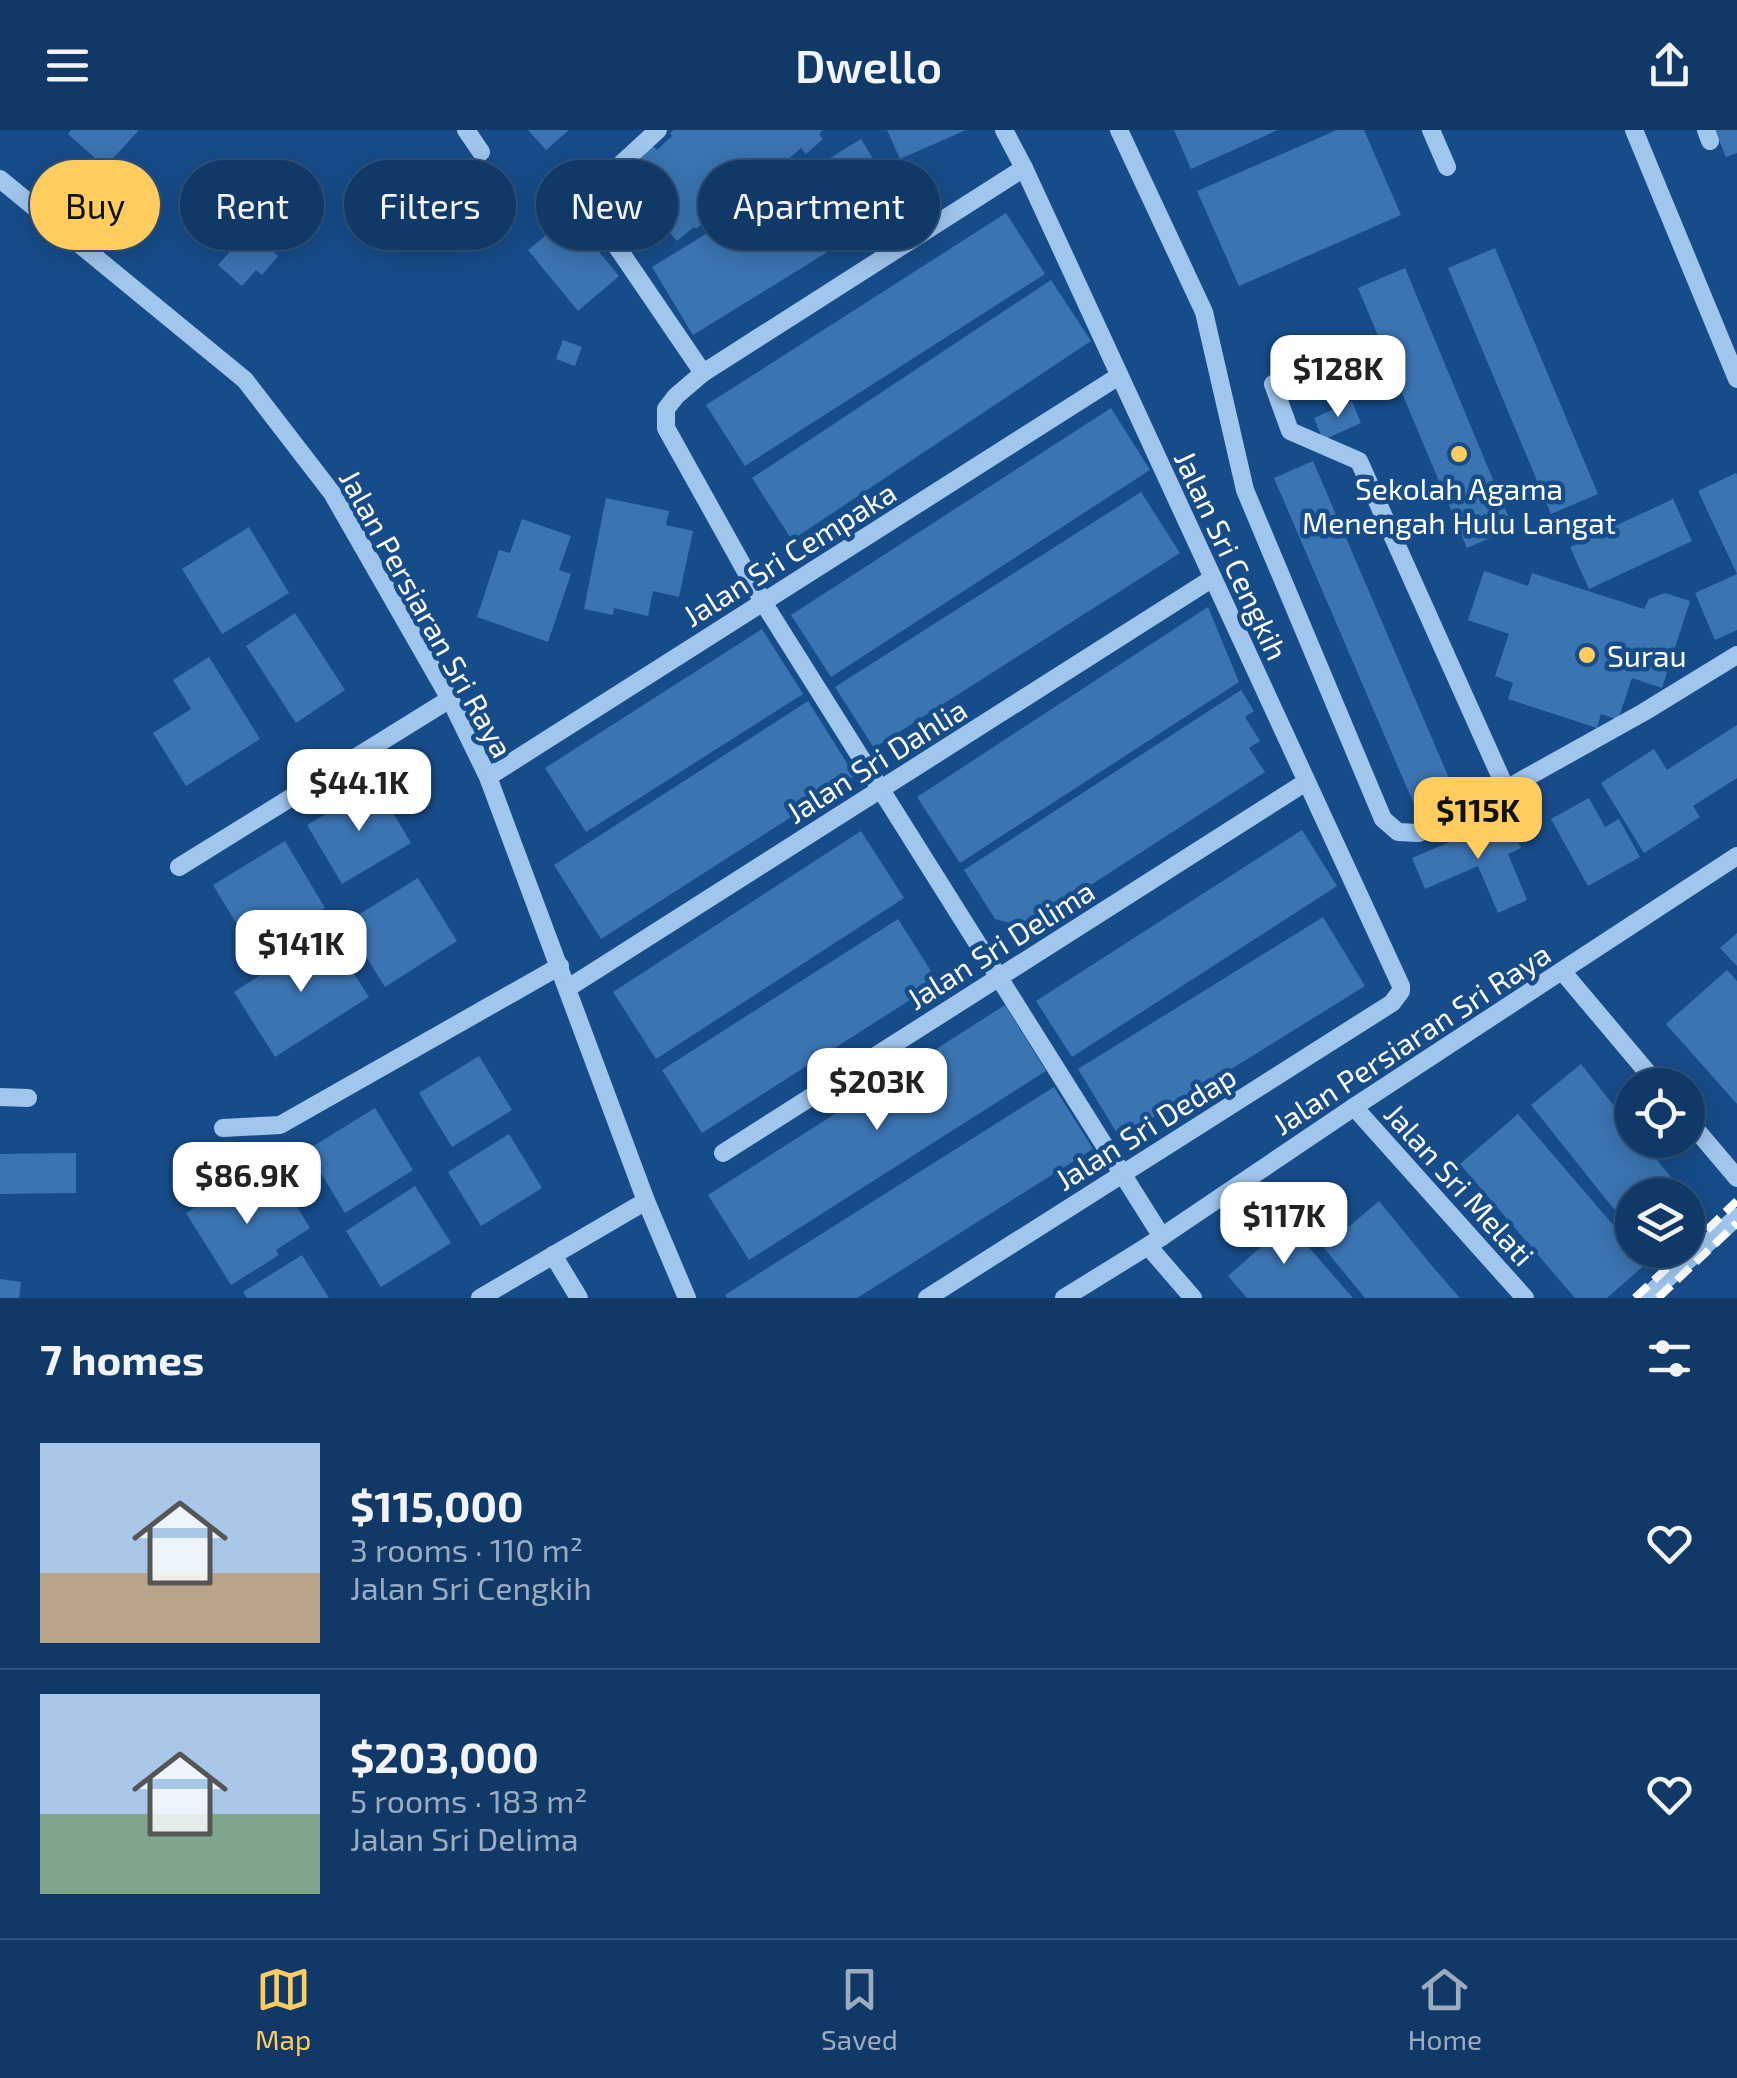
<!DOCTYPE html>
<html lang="en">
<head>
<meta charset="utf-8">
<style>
	:root { --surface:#113968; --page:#1a406e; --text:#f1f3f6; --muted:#9cacc0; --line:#30537c; --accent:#ffcc5d }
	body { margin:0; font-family:"Exo 2",sans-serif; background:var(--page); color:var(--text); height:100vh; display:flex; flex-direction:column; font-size:38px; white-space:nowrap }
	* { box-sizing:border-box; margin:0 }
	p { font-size:32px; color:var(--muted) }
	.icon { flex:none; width:55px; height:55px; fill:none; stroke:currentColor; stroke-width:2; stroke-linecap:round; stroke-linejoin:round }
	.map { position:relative; height:1168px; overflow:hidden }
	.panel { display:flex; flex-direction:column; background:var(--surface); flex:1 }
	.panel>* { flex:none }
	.guide { position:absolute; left:30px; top:30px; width:1000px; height:90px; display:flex; gap:20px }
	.controls { position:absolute; left:1615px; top:938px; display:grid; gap:20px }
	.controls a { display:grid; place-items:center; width:90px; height:90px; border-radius:50%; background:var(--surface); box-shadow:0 5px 25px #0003,0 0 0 2px var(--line); font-size:50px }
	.price { position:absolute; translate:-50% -85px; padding:0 22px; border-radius:20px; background:#fff; color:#222; font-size:32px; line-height:65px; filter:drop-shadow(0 2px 5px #0008) }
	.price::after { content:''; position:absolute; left:50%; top:60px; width:30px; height:22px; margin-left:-15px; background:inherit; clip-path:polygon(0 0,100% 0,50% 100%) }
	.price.on { background:var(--accent); color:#111 }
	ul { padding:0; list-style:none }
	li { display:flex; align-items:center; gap:30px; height:250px; padding:0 40px }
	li+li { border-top:2px solid var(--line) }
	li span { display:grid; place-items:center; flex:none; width:280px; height:200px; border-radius:0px; color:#555 }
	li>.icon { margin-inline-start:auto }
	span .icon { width:120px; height:120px; fill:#fffc; stroke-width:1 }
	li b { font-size:42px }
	h2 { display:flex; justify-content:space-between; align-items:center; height:120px; padding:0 40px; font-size:42px }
	.chip { padding:0 35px; border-radius:45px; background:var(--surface); box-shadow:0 5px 25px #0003,0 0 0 2px var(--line); font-size:35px; line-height:90px }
	.chip.on { background:var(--accent); color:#111 }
	header { display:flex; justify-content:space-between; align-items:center; height:130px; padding:0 40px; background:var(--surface); font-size:45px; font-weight:600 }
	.menu { display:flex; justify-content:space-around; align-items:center; height:140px; border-top:2px solid var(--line); background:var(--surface); font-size:28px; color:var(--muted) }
	.menu a { display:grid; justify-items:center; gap:5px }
	.menu .on { color:var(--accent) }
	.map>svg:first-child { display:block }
	.building { fill:#3b74b2 }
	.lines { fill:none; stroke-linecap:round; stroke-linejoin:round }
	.minor { stroke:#a0c6ee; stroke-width:18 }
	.rail { stroke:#fff; stroke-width:8; stroke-dasharray:18 8; stroke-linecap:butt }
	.poi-dot { fill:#ffcc5d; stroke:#174c8a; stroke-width:4 }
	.labels { text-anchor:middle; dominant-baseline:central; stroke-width:9; stroke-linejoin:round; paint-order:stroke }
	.poi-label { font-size:30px; fill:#fff; stroke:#174c8a }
	.street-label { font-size:30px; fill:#fff; stroke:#174c8a }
</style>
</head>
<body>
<header><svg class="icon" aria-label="menu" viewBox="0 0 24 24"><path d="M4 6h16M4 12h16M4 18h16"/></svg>Dwello<svg class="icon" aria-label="share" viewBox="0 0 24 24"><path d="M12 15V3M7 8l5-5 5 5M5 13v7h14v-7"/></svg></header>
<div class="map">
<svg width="1737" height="1168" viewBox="0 0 1737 1168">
	<rect width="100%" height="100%" fill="#174c8a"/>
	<g class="building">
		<path d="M71,0H139L105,37L68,4Z"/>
		<path d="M528,0H569L546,20Z"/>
		<path d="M674,0H823L819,4L823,9L806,24L801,18L766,49L763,46L730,75L728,72L696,99L694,97L677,111L663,95L644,111L605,66L624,49L620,44L653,16L657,20L672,6L670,3Z"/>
		<path d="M887,0H966L900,29Z"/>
		<path d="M1174,0H1278L1191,39Z"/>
		<path d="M1337,0H1364L1401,85L1239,156L1197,61Z"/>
		<path d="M1715,0H1737V23L1726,27Z"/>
		<path d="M861,9L902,76L693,205L652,137Z"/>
		<path d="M1006,83L1045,144L745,336L706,275Z"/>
		<path d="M569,86L619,146L578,181L528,120Z"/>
		<path d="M242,94L278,126L262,145L256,140L242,156L218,135L233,118L226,112Z"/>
		<path d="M1495,118L1598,364L1551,384L1448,138Z"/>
		<path d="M1405,138L1513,398L1467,418L1358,158Z"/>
		<path d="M1051,150L1091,211L792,410L752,348Z"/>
		<path d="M1304,205L1325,254L1303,264L1281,215Z"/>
		<path d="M563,210L582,217L575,236L556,229Z"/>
		<path d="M1352,271L1361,293L1323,310L1314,288Z"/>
		<path d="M1111,278L1150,340L831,547L791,485Z"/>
		<path d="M1313,331L1455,662L1416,679L1274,348Z"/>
		<path d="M1736,343L1737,345V500L1715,510L1695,463L1737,444L1698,361Z"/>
		<path d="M1141,362L1180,423L874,618L835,557Z"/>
		<path d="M606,368L669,381L666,395L693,401L679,467L653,461L648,486L614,478L613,485L584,479Z"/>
		<path d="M1673,369L1692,411L1589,459L1570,417Z"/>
		<path d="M522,389L571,406L559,440L571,444L548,512L477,487L499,420L510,423Z"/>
		<path d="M249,397L289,463L222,504L182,439Z"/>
		<path d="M1484,441L1528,456L1532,443L1644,479L1649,469L1665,463L1690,471L1662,558L1632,548L1618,590L1601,584L1597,598L1508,569L1513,553L1495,546L1509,504L1468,490Z"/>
		<path d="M1208,477L1239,552L960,733L917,667Z"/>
		<path d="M295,483L345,560L296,593L246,516Z"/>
		<path d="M762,499L803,564L586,702L545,638Z"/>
		<path d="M209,527L260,609L186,656L153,603L191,579L173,550Z"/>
		<path d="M1241,560L1254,581L1245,587L1260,611L1249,618L1265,642L1026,797L995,789L964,740Z"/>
		<path d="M808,571L855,646L601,809L554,735Z"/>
		<path d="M1737,595V648L1693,676L1700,687L1644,723L1601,653L1654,619L1667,640Z"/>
		<path d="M376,654L411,713L342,754L307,695Z"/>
		<path d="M1589,668L1605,697L1619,689L1640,727L1588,756L1551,689Z"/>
		<path d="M1509,687L1521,718L1508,724L1527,770L1498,783L1478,736L1425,759L1412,728L1464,706L1463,702L1493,690L1494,694Z"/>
		<path d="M1302,700L1337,756L1072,927L1036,871Z"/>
		<path d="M861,701L904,768L656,929L613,862Z"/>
		<path d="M285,711L325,778L287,800L282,790L247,811L213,755Z"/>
		<path d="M418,748L457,811L385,857L345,793Z"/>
		<path d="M1323,787L1365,856L1120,1008L1078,939Z"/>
		<path d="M898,789L938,852L702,1003L662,940Z"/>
		<path d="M327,802L369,867L275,927L234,862Z"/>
		<path d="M1737,803V836L1720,818Z"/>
		<path d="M1727,840L1737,851V974L1666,894Z"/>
		<path d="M1005,875L1046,941L749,1130L708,1065Z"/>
		<path d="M479,926L512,980L452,1017L419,963Z"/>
		<path d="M1581,934L1632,999V1010H1641L1685,1065H1632V1102L1531,975Z"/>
		<path d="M1054,957L1093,1019L857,1168H727L725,1165Z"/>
		<path d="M375,978L413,1040L345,1083L307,1020Z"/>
		<path d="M1518,984L1632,1117V1120H1635L1647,1133L1607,1168H1575L1460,1034Z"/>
		<path d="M509,1004L542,1058L481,1096L448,1042Z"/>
		<path d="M76,1023V1063L0,1064V1024Z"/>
		<path d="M279,1048L310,1098L276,1120L279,1125L231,1155L186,1083L234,1053L244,1069Z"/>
		<path d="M415,1056L451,1113L381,1157L346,1101Z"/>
		<path d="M1379,1071L1432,1136L1460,1168H1365L1324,1118Z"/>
		<path d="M1276,1080L1312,1121L1353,1168H1247L1228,1146L1261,1117L1249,1103Z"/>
		<path d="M302,1125L329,1168H247L243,1162Z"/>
		<path d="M0,1149L21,1152L19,1168H0Z"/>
	</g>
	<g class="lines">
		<g class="minor">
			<path d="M466,0L481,22"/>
			<path d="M658,0L595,58L592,74L596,86L703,243"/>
			<path d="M1119,0L1204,182L1245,360L1383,689L1398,702L1419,703L1506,659L1644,582L1737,525"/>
			<path d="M1431,0L1447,37"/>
			<path d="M1634,0L1737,249"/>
			<path d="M1706,0L1710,11"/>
			<path d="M1024,38L703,243L676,266L666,279V298L763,472L1162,1107"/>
			<path d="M0,49L245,250L332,363L450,569L488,647L646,1071L687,1168"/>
			<path d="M1273,254L1290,301L1359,331L1506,659"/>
			<path d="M488,647L1119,246"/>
			<path d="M179,737L450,569"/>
			<path d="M1562,841L1658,955"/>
			<path d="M568,858L1213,448"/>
			<path d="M0,967L28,968"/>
			<path d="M1354,977L1525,1168"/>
			<path d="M1688,990L1737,1048"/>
			<path d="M223,998L280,995L560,836"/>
			<path d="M723,1023L1306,652"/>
			<path d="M1148,1116L1193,1168"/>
			<path d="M553,1125L579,1168"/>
			<path d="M480,1168L646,1071"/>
			<path d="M927,1168L1392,873L1401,861V856L1024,38L1004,0"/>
			<path d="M1064,1168L1148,1116L1354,977L1737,726"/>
			<path d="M1645,1168L1737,1087"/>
		</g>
		<g class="rail">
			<path d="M1688,1118L1737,1071"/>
			<path d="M1635,1168L1686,1120"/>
			<path d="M1658,1168L1737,1093"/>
		</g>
	</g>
	<g class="poi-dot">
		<circle cx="1459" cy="324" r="10"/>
		<circle cx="1587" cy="525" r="10"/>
	</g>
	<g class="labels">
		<g class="poi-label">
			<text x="1459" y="358">Sekolah Agama<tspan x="1459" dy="34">Menengah Hulu Langat</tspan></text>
			<text x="1607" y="525" text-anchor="start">Surau</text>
		</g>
		<g class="street-label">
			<text transform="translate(789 423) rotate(-32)">Jalan Sri Cempaka</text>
			<text transform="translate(1232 425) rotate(65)">Jalan Sri Cengkih</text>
			<text transform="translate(427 483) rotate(61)">Jalan Persiaran Sri Raya</text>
			<text transform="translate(876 630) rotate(-32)">Jalan Sri Dahlia</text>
			<text transform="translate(1000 814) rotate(-32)">Jalan Sri Delima</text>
			<text transform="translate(1411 908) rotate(-33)">Jalan Persiaran Sri Raya</text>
			<text transform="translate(1145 997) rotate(-32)">Jalan Sri Dedap</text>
			<text transform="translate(1460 1054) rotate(48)">Jalan Sri Melati</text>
		</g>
	</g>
</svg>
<div class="controls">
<a><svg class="icon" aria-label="locate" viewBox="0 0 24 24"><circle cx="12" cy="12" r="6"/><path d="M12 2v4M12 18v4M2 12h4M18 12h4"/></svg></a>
<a><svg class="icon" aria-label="layers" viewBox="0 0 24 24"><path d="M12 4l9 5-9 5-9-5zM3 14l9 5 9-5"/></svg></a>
</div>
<b class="price" style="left:1338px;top:290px">$128K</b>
<b class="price" style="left:359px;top:704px">$44.1K</b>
<b class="price on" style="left:1478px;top:732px">$115K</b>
<b class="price" style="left:301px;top:865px">$141K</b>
<b class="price" style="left:877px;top:1003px">$203K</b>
<b class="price" style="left:247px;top:1097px">$86.9K</b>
<b class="price" style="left:1284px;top:1137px">$117K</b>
<div class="guide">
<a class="chip on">Buy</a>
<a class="chip">Rent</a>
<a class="chip">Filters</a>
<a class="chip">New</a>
<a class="chip">Apartment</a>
</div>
</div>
<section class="panel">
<h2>7 homes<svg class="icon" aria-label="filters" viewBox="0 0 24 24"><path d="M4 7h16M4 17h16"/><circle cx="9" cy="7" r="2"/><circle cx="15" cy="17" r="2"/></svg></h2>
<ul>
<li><span style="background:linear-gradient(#a9c7e8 65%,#b9a48a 0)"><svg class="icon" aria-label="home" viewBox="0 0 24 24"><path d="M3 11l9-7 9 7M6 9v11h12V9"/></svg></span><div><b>$115,000</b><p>3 rooms · 110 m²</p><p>Jalan Sri Cengkih</p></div><svg class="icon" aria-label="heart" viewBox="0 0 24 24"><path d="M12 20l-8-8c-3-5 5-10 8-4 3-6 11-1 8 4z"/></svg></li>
<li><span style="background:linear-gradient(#a9c7e8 60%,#7fa58c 0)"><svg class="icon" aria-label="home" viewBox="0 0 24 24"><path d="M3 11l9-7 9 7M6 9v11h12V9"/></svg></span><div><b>$203,000</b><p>5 rooms · 183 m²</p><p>Jalan Sri Delima</p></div><svg class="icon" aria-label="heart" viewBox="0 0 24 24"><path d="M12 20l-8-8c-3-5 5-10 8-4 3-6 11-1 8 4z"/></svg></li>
</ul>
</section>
<nav class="menu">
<a class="on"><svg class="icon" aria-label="map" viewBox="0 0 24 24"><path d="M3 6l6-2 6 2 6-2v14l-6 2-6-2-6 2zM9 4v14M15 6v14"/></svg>Map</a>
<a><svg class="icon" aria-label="saved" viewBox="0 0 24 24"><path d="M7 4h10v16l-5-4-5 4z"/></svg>Saved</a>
<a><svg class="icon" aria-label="home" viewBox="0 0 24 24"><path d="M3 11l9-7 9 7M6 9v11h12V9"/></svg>Home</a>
</nav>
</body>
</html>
